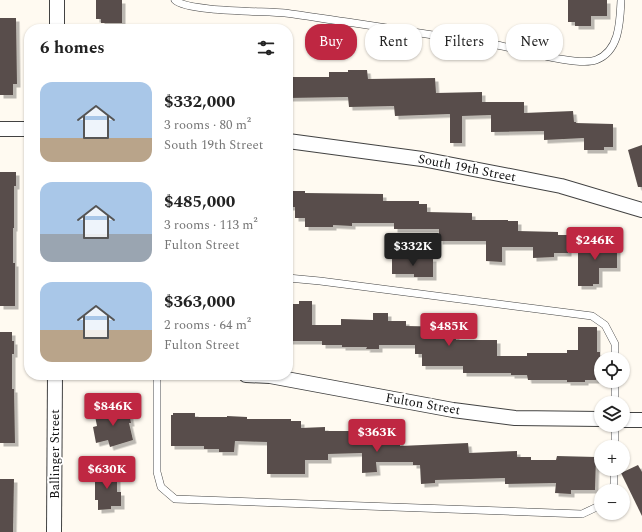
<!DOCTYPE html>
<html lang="en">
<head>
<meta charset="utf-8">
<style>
	:root { --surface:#fff; --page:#f6f6f6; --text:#222; --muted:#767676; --accent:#bf2742 }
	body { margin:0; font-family:Spectral,serif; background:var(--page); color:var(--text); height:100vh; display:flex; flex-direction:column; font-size:15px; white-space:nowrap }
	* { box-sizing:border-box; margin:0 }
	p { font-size:13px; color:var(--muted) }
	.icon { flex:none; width:22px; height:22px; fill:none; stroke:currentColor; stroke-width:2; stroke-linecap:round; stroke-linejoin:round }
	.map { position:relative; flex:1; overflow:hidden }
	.panel { position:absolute; left:24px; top:24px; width:269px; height:356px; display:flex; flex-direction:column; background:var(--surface); border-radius:16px; box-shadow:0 1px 3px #0004 }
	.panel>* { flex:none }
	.guide { position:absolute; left:305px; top:24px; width:277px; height:36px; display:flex; gap:8px }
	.tools { position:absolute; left:594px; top:352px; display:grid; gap:8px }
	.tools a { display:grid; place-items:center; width:36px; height:36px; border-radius:50%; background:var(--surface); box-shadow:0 1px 3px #0004; font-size:20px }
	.price { position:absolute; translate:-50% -34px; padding:0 9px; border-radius:4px; background:var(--accent); color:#fff; font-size:13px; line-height:26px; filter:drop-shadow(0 1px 2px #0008) }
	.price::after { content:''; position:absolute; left:50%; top:24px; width:12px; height:9px; margin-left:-6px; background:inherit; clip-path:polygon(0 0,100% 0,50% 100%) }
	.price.current { background:#222; color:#fff }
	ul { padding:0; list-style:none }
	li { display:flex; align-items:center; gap:12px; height:100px; padding:0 16px }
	li span { display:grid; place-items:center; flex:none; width:112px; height:80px; border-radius:12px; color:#555 }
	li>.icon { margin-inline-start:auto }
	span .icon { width:48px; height:48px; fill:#fffc; stroke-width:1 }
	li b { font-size:17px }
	h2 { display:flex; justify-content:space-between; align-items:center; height:48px; padding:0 16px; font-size:17px }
	.tag { padding:0 14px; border-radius:16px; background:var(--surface); box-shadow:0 1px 3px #0004; font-size:14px; line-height:36px }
	.tag.current { background:var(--accent); color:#fff }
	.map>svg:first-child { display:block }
	.building { fill:#584e4b; filter:url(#shadow) }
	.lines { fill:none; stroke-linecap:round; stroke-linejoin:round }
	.lane-casing { stroke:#424242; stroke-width:8 }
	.street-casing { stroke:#424242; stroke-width:16 }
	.lane { stroke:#fff; stroke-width:7 }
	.street { stroke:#fff; stroke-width:14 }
	.labels { text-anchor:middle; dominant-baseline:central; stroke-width:4; stroke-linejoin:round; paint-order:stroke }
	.street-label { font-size:13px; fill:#0f0f0f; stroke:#fff }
</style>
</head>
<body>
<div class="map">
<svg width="642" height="532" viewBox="0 0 642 532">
	<defs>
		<filter id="shadow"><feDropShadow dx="3.5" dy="3.5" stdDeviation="0" flood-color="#0004"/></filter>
	</defs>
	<rect width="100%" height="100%" fill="#fffaf1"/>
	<g class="building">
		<path d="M96,0H122V23H101V19H96Z"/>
		<path d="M568,0H607V16H591V26H575V22H568Z"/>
		<path d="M0,18H16L17,84H13V95H0Z"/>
		<path d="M348,70H367L368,79L435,78L436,93L482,92V102H524V113L573,111L574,122H576V123L613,124V147H604V150H584V138L544,140V131L491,132V115L462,116V143H450V114L395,116L394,106L349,107L348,97L288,98V77H329V72H348Z"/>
		<path d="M642,145V187H638L628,150Z"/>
		<path d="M0,172H16V186H14V228H13V263H15V306H0Z"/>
		<path d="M288,191H305V193L383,194V201H419V204H427V212L472,213V220H508V221H518V231L558,232V235H568V253H554V257L533,258V247H502V262L486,261V241H439V229H394V223H352V226L333,225V227H305V218H295V207H288Z"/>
		<path d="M578,242H606V246H617V268H599V284H593V286H578Z"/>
		<path d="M392,258H433V277H414V274H392Z"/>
		<path d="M299,301H312V325H341V319L373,320V313H388V321H406V326L456,327V340H497V356H527V353H567V350H578V327H597V352H600V372H596V380H585V382H567V380H528L527,375H511V373H463V366H422V354H415V345H379V349H366L367,347H342V345H322V341H288V304H299Z"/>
		<path d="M0,332H12V341H14V354H12V389H14L15,443H0Z"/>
		<path d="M128,407L131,423H129L133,440L110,447L108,440L96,443L93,427L97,426L94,411L106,409V412Z"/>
		<path d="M173,413H195V417H227V416L247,417V419H291V421H301V428L325,427V431H349V437L372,436V439H400V446L468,443L469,453L517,451V457H531V460H556L557,456L596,457L595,490H571V494L555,493L556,483L505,484V478L435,480V483L421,484L420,465H413V462H376L377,472L362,473V453L328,454V460H305V474H267V442L235,441L234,452H219V449H204V446H171V415H173Z"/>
		<path d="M638,465L642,472V516L621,473Z"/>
		<path d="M95,472H117V492H121V506H111V509L98,510V500H95Z"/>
		<path d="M0,479H14L13,532H0Z"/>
	</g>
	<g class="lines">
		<defs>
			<g id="lane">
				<path d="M175,0C187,12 264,11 285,13C308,16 331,20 354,23C400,30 446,37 492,44C515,48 577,67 596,60C620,51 620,21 621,0"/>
				<path d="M288,278L320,281L592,316L605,325L615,344V359"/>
				<path d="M157,375V472L161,487L175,499L582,514L601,505"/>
				<path d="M615,381V403"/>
				<path d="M615,447V425"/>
				<path d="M612,491L614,484V469"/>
			</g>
			<g id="street">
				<path d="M57,29V0"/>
				<path d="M0,129H29"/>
				<path d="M288,141L422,159L561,186L642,210"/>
				<path d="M246,375L270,376L453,410L515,418L601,419"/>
				<path d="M623,420H642"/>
				<path d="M54,532L55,375"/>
			</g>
		</defs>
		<use href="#lane" class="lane-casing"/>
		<use href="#street" class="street-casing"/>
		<use href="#lane" class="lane"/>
		<use href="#street" class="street"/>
	</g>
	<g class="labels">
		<g class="street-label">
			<text transform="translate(467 168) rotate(11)">South 19th Street</text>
			<text transform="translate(423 404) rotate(10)">Fulton Street</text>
			<text transform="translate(55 454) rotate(-90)">Ballinger Street</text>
		</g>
	</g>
</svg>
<div class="tools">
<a><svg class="icon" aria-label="locate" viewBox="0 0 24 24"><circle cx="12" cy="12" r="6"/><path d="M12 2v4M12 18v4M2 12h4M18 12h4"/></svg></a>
<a><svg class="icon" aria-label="layers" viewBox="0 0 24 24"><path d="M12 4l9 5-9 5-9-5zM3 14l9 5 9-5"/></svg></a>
<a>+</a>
<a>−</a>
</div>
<b class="price" style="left:595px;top:261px">$246K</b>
<b class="price current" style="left:413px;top:267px">$332K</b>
<b class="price" style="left:449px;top:347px">$485K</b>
<b class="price" style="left:113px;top:427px">$846K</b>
<b class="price" style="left:377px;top:453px">$363K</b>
<b class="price" style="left:107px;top:490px">$630K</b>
<div class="guide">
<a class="tag current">Buy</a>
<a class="tag">Rent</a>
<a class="tag">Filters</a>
<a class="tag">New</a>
</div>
<section class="panel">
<h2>6 homes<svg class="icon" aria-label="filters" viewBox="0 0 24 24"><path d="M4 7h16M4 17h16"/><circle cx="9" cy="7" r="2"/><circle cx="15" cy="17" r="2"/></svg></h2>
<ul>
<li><span style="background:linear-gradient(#a9c7e8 70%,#b9a48a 0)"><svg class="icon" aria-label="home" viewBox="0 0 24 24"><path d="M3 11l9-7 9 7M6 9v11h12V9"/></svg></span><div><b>$332,000</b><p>3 rooms · 80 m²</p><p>South 19th Street</p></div></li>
<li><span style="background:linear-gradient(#a9c7e8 65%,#9aa5b1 0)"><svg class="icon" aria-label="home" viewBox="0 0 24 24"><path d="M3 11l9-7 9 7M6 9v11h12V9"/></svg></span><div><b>$485,000</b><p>3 rooms · 113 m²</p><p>Fulton Street</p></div></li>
<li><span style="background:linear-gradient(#a9c7e8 60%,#b9a48a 0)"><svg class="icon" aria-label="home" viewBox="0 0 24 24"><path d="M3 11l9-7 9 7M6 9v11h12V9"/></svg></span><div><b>$363,000</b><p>2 rooms · 64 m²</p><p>Fulton Street</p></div></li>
</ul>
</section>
</div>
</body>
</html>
